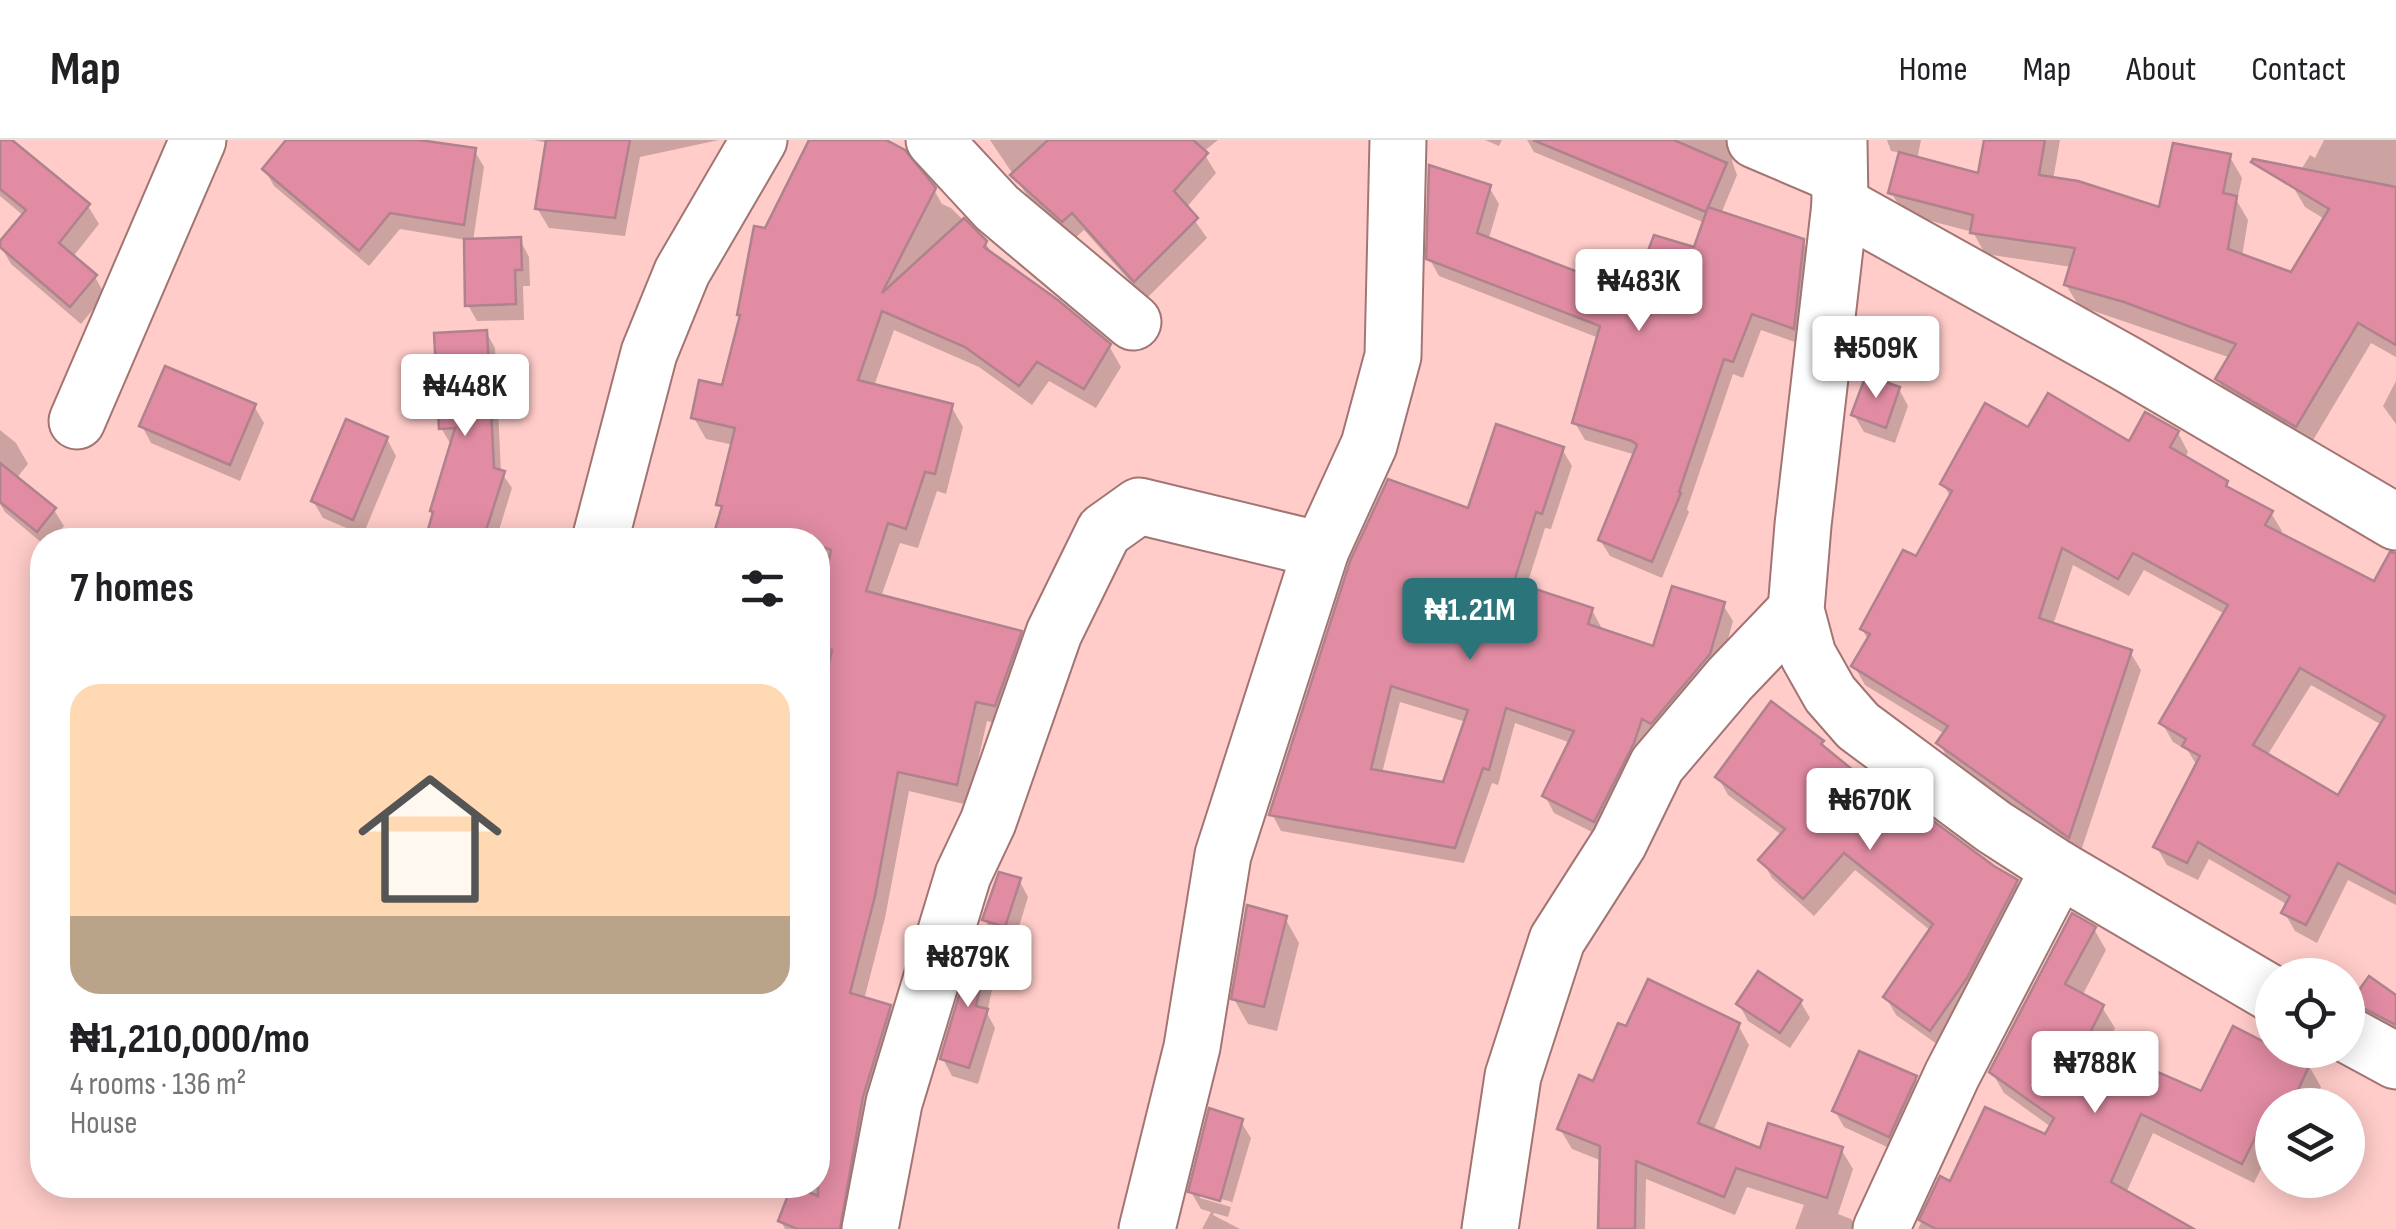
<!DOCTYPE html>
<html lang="en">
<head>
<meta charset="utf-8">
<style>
	:root { --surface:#fff; --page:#f6f6f6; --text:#202124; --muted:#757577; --line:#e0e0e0; --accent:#2b757a }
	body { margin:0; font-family:"Sofia Sans Condensed",sans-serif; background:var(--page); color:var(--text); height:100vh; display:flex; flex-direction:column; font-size:38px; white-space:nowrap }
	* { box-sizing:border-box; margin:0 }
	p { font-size:32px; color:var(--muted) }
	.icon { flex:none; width:55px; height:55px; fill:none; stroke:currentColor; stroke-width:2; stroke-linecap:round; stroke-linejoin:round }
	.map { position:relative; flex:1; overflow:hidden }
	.side { position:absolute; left:30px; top:388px; width:800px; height:670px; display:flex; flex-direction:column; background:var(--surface); border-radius:40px; box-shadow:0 5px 25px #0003 }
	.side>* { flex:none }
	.buttons { position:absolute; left:2255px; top:818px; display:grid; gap:20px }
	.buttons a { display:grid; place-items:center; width:110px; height:110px; border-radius:50%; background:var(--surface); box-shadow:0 5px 25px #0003; font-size:50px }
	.price { position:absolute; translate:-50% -85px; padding:0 22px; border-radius:10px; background:#fff; color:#222; font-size:32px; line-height:65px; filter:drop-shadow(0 2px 5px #0008) }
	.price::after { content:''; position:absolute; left:50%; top:60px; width:30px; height:22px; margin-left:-15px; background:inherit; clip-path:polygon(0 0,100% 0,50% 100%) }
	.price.current { background:var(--accent); color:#fff }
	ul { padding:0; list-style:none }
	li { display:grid; align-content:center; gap:20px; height:530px; padding:0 40px }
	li+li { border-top:2px solid var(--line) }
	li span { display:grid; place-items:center; height:310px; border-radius:30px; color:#555 }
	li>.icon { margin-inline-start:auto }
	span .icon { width:180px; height:180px; fill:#fffc; stroke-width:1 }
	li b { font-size:42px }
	h2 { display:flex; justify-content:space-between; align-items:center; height:120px; padding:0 40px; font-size:42px }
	header { display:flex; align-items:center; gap:60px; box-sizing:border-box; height:140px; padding:0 50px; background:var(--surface); border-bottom:2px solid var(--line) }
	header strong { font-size:48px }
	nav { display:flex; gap:55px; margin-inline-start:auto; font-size:35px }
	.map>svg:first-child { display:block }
	.shadow { fill:#0003; fill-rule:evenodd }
	.building { fill:#e18ca3; stroke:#af828d; stroke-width:2.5; fill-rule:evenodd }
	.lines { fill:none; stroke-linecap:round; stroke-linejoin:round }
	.minor-casing { stroke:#a27573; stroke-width:59 }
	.minor { stroke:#fff; stroke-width:55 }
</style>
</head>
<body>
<header>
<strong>Map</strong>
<nav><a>Home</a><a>Map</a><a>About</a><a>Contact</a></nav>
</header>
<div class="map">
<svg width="2396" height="1089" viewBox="0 0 2396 1089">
	<rect width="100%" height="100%" fill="#ffccc9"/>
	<g class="shadow">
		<path d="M0,0H10L88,66L99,84L72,118L95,137L105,155L81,184L11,124L0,105L24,76L0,56Z"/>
		<path d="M290,0H363L474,10L484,27L473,101L520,100L529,117L530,146H523L524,180L477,181L468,165L466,100L400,89L369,126L274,46L265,30Z"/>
		<path d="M534,0H719L640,17L625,96L549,88L537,68L548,3Z"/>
		<path d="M812,0H877L934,50L942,64L951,68L985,102L994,117L1109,206L1121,227L1096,268L1049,241L1032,265L979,227L894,190L874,246L951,266L963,287L946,354L937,351L918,408L900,403L881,457L1020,493L1032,513L1007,586L987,581L968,665L909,651L885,778L864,860L889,867L901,887L853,1089H785L781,1081L793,1051L778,1045H818V472H821L831,425L818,421V400H715L723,372L719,364L734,305L706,299L694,278L724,248L742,178L739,174L767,91Z"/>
		<path d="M990,0H1218L1203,12L1216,33L1186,68L1207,98L1146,159L1084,90L1074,99L1033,64Z"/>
		<path d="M1485,0H1502L1499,6Z"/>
		<path d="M1527,0H1739L1732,21L1737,35L1721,74L1803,102L1813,119L1803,205L1761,190L1743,238L1733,234L1687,369L1689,372L1662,438L1610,416L1600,400L1636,315L1585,300L1575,283L1599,198L1439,136L1429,118L1489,47L1499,64L1488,101L1633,157L1696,110L1705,83L1534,12Z"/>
		<path d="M1887,0H1921L1917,20L1980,37L1986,0H2060L2053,40L2161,70L2230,17L2242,38L2237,61L2248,80L2242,117L2292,135L2326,80L2305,67L2292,45L2310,15L2315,18L2324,0H2396V217L2371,203L2309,307L2230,261L2218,239L2231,218L2079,166L2066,145L2072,127L1985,114L1973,92L1904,74L1891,52L1902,13L1891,11Z"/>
		<path d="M486,192L495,208L501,332L512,348L496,400H427L453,303H450L441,288Z"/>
		<path d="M2396,241V284L2383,266Z"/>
		<path d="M1899,249L1908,266L1895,303L1864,292L1854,275Z"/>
		<path d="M254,266L264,283L240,341L151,303L142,286Z"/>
		<path d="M0,290L16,303L28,324L16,339L54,370L64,386L53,400H42V403L5,372L0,364Z"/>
		<path d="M2028,290L2130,304L2178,293L2188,312L2185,318L2226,343L2232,352L2271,373L2282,391L2280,396L2375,444L2396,415V765L2348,740L2317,803L2295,791L2284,772L2288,765L2209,719L2198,740L2167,725L2156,706L2196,624L2188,611L2173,602L2162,583L2225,474L2144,430L2129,456L2073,425L2053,485L2130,512L2141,530L2080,714L1950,622L1939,603L1945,594L1865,545L1854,526L1869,501L1862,489L1917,420L1951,358L1943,344ZM2311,545L2382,585L2339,658L2267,616Z"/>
		<path d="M387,299L396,316L363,395L323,378L313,361Z"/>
		<path d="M1562,309L1572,326L1551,389L1545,388L1526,448L1592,470L1601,487L1600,491L1655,509L1723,465L1733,481L1719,532L1604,698L1554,673L1545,656L1571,603L1515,583L1498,645L1492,643L1464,723L1281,691L1272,674L1470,371ZM1400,562L1466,582L1445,645L1382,633Z"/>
		<path d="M1822,602L1829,614L1903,674L2016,742L2027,760L1941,907L1896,875L1886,857L1931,791L1855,730L1814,776L1772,738L1762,720L1783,696L1728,655L1718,637Z"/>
		<path d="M1019,740L1028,757L1014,803L994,796L985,780Z"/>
		<path d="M1285,778L1299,803L1277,891L1248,884L1234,859Z"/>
		<path d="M2094,789L2106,810L2082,856L2102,867L2115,888L2103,911L2202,954L2234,890L2309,926L2321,947L2312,965H2272V1006L2254,1043L2153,993L2126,1053L2182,1089H1918L1941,1039L1951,1045L2046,997L2051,987L2004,953L1992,932Z"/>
		<path d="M990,800L999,817L987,873L995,888L978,944L952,936L943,919Z"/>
		<path d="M2396,858V895L2361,880L2352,864Z"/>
		<path d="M1800,861L1810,878L1790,908L1748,881L1739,864Z"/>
		<path d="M1738,885L1749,905L1713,992L1762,1012L1841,1009L1853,1029L1838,1074L1851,1079L1857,1089H1795L1804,1065L1747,1047L1735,1075L1646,1039L1645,1089H1601L1602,1021L1572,1009L1560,989L1595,944L1627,889Z"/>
		<path d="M1915,938L1925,955L1898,1012L1844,987L1835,971Z"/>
		<path d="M1241,982L1251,998L1228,1077L1214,1073L1213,1075L1240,1089H1202L1211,1072L1201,1069L1191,1052ZM1200,1053L1232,1062L1231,1067L1200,1058Z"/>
	</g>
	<g class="building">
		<path d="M0,0H12L90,64L59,103L97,135L70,167L0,107V101L26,70L0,49Z"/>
		<path d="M286,0H419L476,8L464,85L390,73L359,111L262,29Z"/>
		<path d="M546,0H630L615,78L535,69Z"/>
		<path d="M809,0H886L905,10L936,48L882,153L964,78L987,101L984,107L1058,160L1111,204L1084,249L1037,222L1019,246L965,207L882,171L858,240L953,264L935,334L925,332L906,389L888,383L866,451L1022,491L995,566L976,562L957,645L898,632L875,756L850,853L891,865L863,957L840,1089H797L778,1081L792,1045L818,1056V647L824,614L818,613V572L832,510L818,507V476L831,410L818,405V400H712L722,366L716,365L735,288L691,278L699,240L722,245L740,175H737L754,86L765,88Z"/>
		<path d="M1048,0H1193L1208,13L1174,51L1198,78L1134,142L1072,73L1062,82L1010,35Z"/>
		<path d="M1533,0H1674L1727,23L1706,72Z"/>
		<path d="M1984,0H2045L2039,35L2078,41L2159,67L2173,3L2231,14L2223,53L2237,56L2228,109L2291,132L2329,69L2251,22L2253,19L2396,47V205L2358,183L2296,287L2215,239L2236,204L2124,162L2064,145L2075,108L1970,93L1973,75L1888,53L1899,12L1978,33Z"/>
		<path d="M1429,25L1491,45L1477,93L1632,153L1654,95L1694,107L1708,67L1804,99L1794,189L1752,174L1733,222L1724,219L1679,352L1681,353L1652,422L1598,400L1637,305L1632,301L1572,283L1600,186L1426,119Z"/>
		<path d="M521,97L522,130H515L516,164L465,166L464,99Z"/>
		<path d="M487,190L494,328L505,331L483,400H425L433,372L430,371L455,288L439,289L434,193Z"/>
		<path d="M165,226L256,264L230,325L139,286Z"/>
		<path d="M1866,235L1900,247L1886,288L1851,275Z"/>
		<path d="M2048,253L2129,301L2145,272L2179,291L2170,307L2228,341L2226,346L2273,371L2265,385L2374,441L2390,412L2396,413V754L2338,723L2306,785L2281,773L2290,756L2198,702L2187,723L2153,707L2200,616L2182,606L2186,599L2159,583L2228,465L2133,413L2118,439L2062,408L2039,478L2132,510L2069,698L1936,603L1948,586L1851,526L1870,494L1860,489L1903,410L1916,416L1952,351L1940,344L1985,263L2028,287ZM2300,528L2385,576L2338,655L2253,605Z"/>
		<path d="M346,279L388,297L353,380L311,361Z"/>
		<path d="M1496,284L1564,307L1542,374L1536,372L1514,442L1593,468L1588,484L1653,506L1672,446L1725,462L1710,514L1651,584L1642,579L1634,603L1594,682L1542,656L1574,591L1506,568L1489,630L1483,628L1455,708L1269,675L1350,421L1388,339L1468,368ZM1391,546L1468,570L1443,642L1371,629Z"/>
		<path d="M0,323L56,368L37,392L0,362Z"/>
		<path d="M1771,561L1824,601L1821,604L1903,671L1909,663L1994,726L2018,740L1967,838L1930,891L1883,857L1933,784L1844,713L1803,759L1758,720L1785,689L1715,637Z"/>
		<path d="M999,732L1021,738L1005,787L982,780Z"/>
		<path d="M1247,765L1287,776L1264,867L1231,859Z"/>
		<path d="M2072,773L2096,787L2065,844L2104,865L2086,901L2201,951L2233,886L2272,906V910H2282L2310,924L2291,965H2272V981L2265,978L2242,1024L2141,974L2111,1042L2194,1089H1936L1919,1080L1940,1036L1950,1041L1985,967L2045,994L2054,978L1989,932Z"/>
		<path d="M977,795L991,798L976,866L988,869L969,928L940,919Z"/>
		<path d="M1758,831L1802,860L1780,893L1736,864Z"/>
		<path d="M2369,836L2396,855V885L2363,868L2349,864Z"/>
		<path d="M1648,839L1740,883L1698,983L1760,1008L1768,983L1843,1007L1827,1058L1736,1028L1724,1057L1636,1021L1635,1089H1598L1600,1006L1557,989L1579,935L1593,941L1618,883L1626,886Z"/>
		<path d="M1859,911L1917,936L1889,997L1832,971Z"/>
		<path d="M1209,968L1243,979L1220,1061L1188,1052Z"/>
	</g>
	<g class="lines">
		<defs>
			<g id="minor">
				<path d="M934,0L997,68L1133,182"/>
				<path d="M1755,0L1837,35"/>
				<path d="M1839,0L1840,64L1803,385L1796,470L1808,515L1830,554L1858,586L1994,687L2059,729L2272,854"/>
				<path d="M1840,64L2127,224L2396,382"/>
				<path d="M77,281L198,0"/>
				<path d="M600,400L649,213L682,132L759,0"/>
				<path d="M2348,895L2396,921"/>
				<path d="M870,1089L894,963L963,735L988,682L1054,493L1104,391L1139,366L1321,410"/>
				<path d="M1147,1089L1192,907L1223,715L1321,410L1369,305L1393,216L1398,0"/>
				<path d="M1490,1089L1513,936L1557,800L1619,703L1657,625L1730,539L1796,470"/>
				<path d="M1881,1089L1952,935L2059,729"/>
			</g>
		</defs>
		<use href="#minor" class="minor-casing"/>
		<use href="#minor" class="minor"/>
	</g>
</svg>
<div class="buttons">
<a><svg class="icon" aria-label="locate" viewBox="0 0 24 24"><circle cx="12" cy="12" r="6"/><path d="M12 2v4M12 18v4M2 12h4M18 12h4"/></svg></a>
<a><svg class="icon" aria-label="layers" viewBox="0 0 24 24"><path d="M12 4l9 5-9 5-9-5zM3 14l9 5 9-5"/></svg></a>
</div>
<b class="price" style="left:1639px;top:194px">₦483K</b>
<b class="price" style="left:1876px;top:261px">₦509K</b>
<b class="price" style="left:465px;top:299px">₦448K</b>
<b class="price current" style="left:1470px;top:523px">₦1.21M</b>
<b class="price" style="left:1870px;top:713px">₦670K</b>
<b class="price" style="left:968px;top:870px">₦879K</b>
<b class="price" style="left:2095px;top:976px">₦788K</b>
<section class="side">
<h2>7 homes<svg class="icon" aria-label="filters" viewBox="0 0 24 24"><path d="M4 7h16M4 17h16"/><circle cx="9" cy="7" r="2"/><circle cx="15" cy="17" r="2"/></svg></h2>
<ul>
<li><span style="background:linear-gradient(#ffd9b3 75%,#b9a48a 0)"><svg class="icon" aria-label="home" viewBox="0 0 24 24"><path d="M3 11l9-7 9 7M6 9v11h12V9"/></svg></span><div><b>₦1,210,000/mo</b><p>4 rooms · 136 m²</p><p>House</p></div></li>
</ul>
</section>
</div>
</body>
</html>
